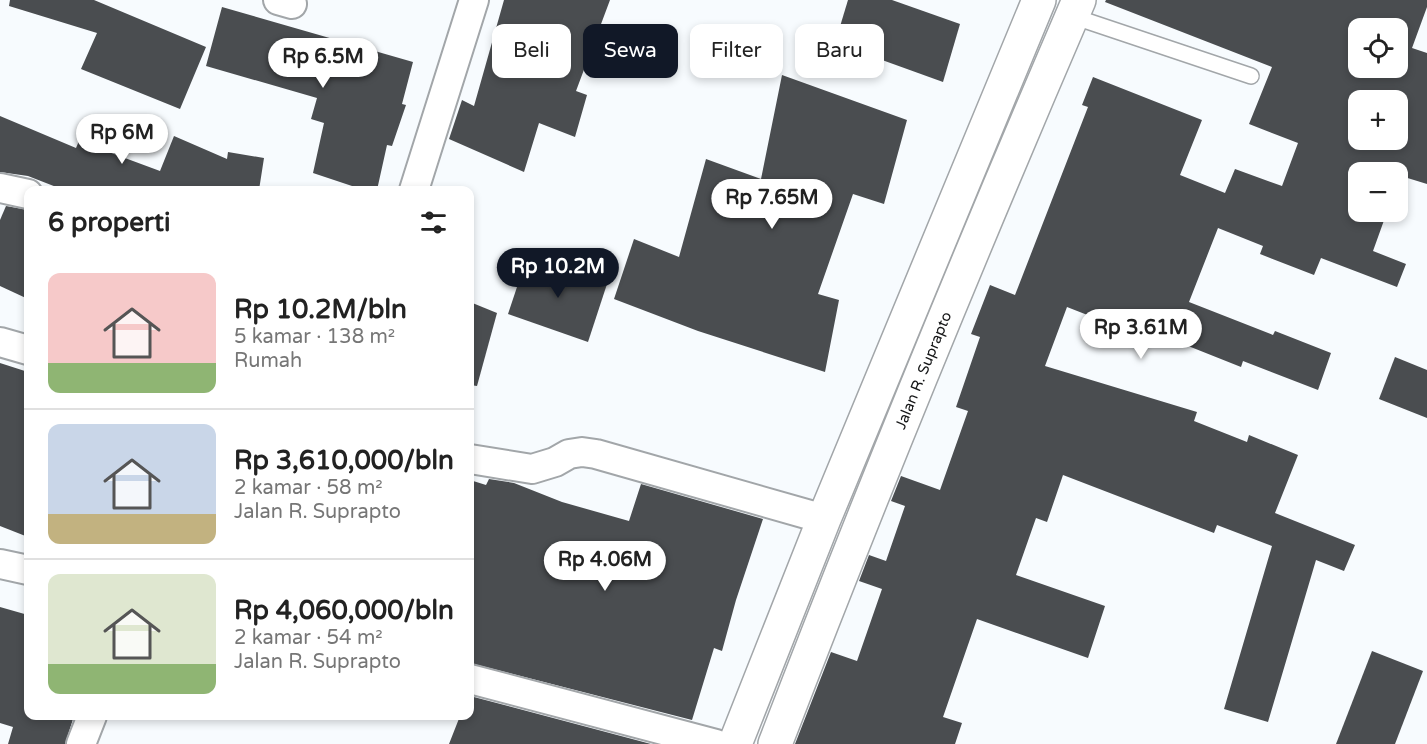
<!DOCTYPE html>
<html lang="id">
<head>
<meta charset="utf-8">
<style>
	:root { --surface:#fff; --page:#f6f6f6; --text:#222; --muted:#767676; --line:#e0e0e0; --accent:#111827 }
	body { margin:0; font-family:"Varela Round",sans-serif; background:var(--page); color:var(--text); height:100vh; display:flex; flex-direction:column; font-size:22px; white-space:nowrap }
	* { box-sizing:border-box; margin:0 }
	p { font-size:20px; color:var(--muted) }
	.icon { flex:none; width:33px; height:33px; fill:none; stroke:currentColor; stroke-width:2; stroke-linecap:round; stroke-linejoin:round }
	.map { position:relative; flex:1; overflow:hidden }
	.panel { position:absolute; left:24px; top:186px; width:450px; height:534px; display:flex; flex-direction:column; background:var(--surface); border-radius:12px; box-shadow:0 3px 9px #0003 }
	.panel>* { flex:none }
	.hud { position:absolute; left:492px; top:24px; width:570px; height:54px; display:flex; gap:12px }
	.buttons { position:absolute; left:1348px; top:18px; display:grid; gap:12px }
	.buttons a { display:grid; place-items:center; width:60px; height:60px; border-radius:12px; background:var(--surface); box-shadow:0 3px 9px #0003; font-size:30px }
	.price { position:absolute; translate:-50% -51px; padding:0 14px; border-radius:21px; background:#fff; color:#222; font-size:20px; line-height:39px; filter:drop-shadow(0 2px 3px #0008) }
	.price::after { content:''; position:absolute; left:50%; top:36px; width:18px; height:14px; margin-left:-9px; background:inherit; clip-path:polygon(0 0,100% 0,50% 100%) }
	.price.current { background:var(--accent); color:#fff }
	ul { padding:0; list-style:none }
	li { display:flex; align-items:center; gap:18px; height:150px; padding:0 24px }
	li+li { border-top:2px solid var(--line) }
	li span { display:grid; place-items:center; flex:none; width:168px; height:120px; border-radius:12px; color:#555 }
	li>.icon { margin-inline-start:auto }
	span .icon { width:72px; height:72px; fill:#fffc; stroke-width:1 }
	li b { font-size:26px }
	h2 { display:flex; justify-content:space-between; align-items:center; height:72px; padding:0 24px; font-size:26px }
	.pill { padding:0 21px; border-radius:12px; background:var(--surface); box-shadow:0 3px 9px #0003; font-size:21px; line-height:54px }
	.pill.current { background:var(--accent); color:#fff }
	.map>svg:first-child { display:block }
	.building { fill:#4a4d50; fill-rule:evenodd }
	.lines { fill:none; stroke-linecap:round; stroke-linejoin:round }
	.service-casing { stroke:#a2a6a9; stroke-width:18 }
	.minor-casing { stroke:#a2a6a9; stroke-width:32 }
	.trunk-casing { stroke:#a2a6a9; stroke-width:36 }
	.service { stroke:#fff; stroke-width:15 }
	.minor { stroke:#fff; stroke-width:28 }
	.trunk { stroke:#fff; stroke-width:33 }
	.labels { text-anchor:middle; dominant-baseline:central; stroke-width:6; stroke-linejoin:round; paint-order:stroke }
	.street-label { font-size:15px; fill:#151617; stroke:#fff }
</style>
</head>
<body>
<div class="map">
<svg width="1427" height="744" viewBox="0 0 1427 744">
	<rect width="100%" height="100%" fill="#f7fbfe"/>
	<g class="building">
		<path d="M10,0H94L206,47L180,109L81,69L97,33L9,6Z"/>
		<path d="M504,0H610L576,91L587,95L575,137L539,123L524,172L449,139L462,100L474,106Z"/>
		<path d="M848,0H892L960,24L943,82L835,43Z"/>
		<path d="M1106,0H1427V7L1412,48L1427,53V184L1401,176L1398,184V172H1359V212H1387L1373,251L1406,264L1397,287L1321,258L1314,275L1260,254L1263,246L1218,228L1189,302L1273,335L1275,331L1331,353L1318,390L1243,361L1241,367L1143,328L1141,336L1067,307L1045,366L1197,412L1194,421L1247,442L1249,435L1298,455L1275,513L1355,545L1344,571L1316,560L1268,722L1224,709L1272,546L1217,525L1214,533L1063,475L1047,522L1036,518L1016,575L1105,606L1088,658L977,619L943,717L962,723L955,744H795L831,652L857,661L882,589L859,581L869,555L886,561L905,506L891,501L901,476L940,490L968,411L956,407L980,337L971,334L990,285L1015,295L1088,107L1082,105L1093,77L1202,120L1180,175L1225,193L1235,169L1282,186L1298,143L1249,124L1272,67L1105,2ZM1359,28H1398V68H1359ZM1359,100H1398V140H1359Z"/>
		<path d="M222,7L413,62L402,104L406,105L392,146L387,145L377,190H364L313,173L324,123L311,119L317,98L206,66Z"/>
		<path d="M782,75L907,120L884,204L853,194L818,294L839,300L825,372L698,331L614,299L634,239L679,257L706,159L761,179Z"/>
		<path d="M0,116L76,148L79,141L160,171L174,136L227,159L228,152L264,158L259,190H64L28,176L0,172Z"/>
		<path d="M6,206L28,210V299L0,286V220Z"/>
		<path d="M527,257L607,284L588,342L508,314Z"/>
		<path d="M470,302L497,313L477,386L470,385Z"/>
		<path d="M1395,357L1427,370V418L1379,399Z"/>
		<path d="M0,363L28,372V537L0,526Z"/>
		<path d="M489,479L514,483L562,502L629,521L641,484L763,519L736,600L722,651L714,648L692,720L470,663V480L486,485Z"/>
		<path d="M0,607L28,615V716H74L65,744H8L13,727L0,723Z"/>
		<path d="M1372,651L1423,671L1395,744H1336Z"/>
		<path d="M470,696L651,744H449L460,716H470Z"/>
	</g>
	<g class="lines">
		<defs>
			<path id="service" d="M1072,16L1251,76"/>
			<g id="minor">
				<path d="M278,0L292,4"/>
				<path d="M0,188L28,194"/>
				<path d="M414,190L474,0"/>
				<path d="M0,342L28,350"/>
				<path d="M470,459L532,469L555,462L569,454L582,452L596,454L824,519"/>
				<path d="M0,564L28,570"/>
				<path d="M470,679L716,744"/>
				<path d="M81,744L92,716"/>
			</g>
			<g id="trunk">
				<path d="M735,744L824,519L1039,0"/>
				<path id="s1" d="M775,744C871,494 973,246 1079,0"/>
			</g>
		</defs>
		<use href="#service" class="service-casing"/>
		<use href="#minor" class="minor-casing"/>
		<use href="#trunk" class="trunk-casing"/>
		<use href="#service" class="service"/>
		<use href="#minor" class="minor"/>
		<use href="#trunk" class="trunk"/>
	</g>
	<g class="labels">
		<g class="street-label">
			<text stroke="none"><textPath href="#s1" startOffset="402">Jalan R. Suprapto</textPath></text>
		</g>
	</g>
</svg>
<div class="buttons">
<a><svg class="icon" aria-label="locate" viewBox="0 0 24 24"><circle cx="12" cy="12" r="6"/><path d="M12 2v4M12 18v4M2 12h4M18 12h4"/></svg></a>
<a>+</a>
<a>−</a>
</div>
<b class="price" style="left:323px;top:89px">Rp 6.5M</b>
<b class="price" style="left:122px;top:165px">Rp 6M</b>
<b class="price" style="left:772px;top:230px">Rp 7.65M</b>
<b class="price current" style="left:558px;top:299px">Rp 10.2M</b>
<b class="price" style="left:1141px;top:360px">Rp 3.61M</b>
<b class="price" style="left:605px;top:592px">Rp 4.06M</b>
<div class="hud">
<a class="pill">Beli</a>
<a class="pill current">Sewa</a>
<a class="pill">Filter</a>
<a class="pill">Baru</a>
</div>
<section class="panel">
<h2>6 properti<svg class="icon" aria-label="filters" viewBox="0 0 24 24"><path d="M4 7h16M4 17h16"/><circle cx="9" cy="7" r="2"/><circle cx="15" cy="17" r="2"/></svg></h2>
<ul>
<li><span style="background:linear-gradient(#f6c9c9 75%,#8fb573 0)"><svg class="icon" aria-label="home" viewBox="0 0 24 24"><path d="M3 11l9-7 9 7M6 9v11h12V9"/></svg></span><div><b>Rp 10.2M/bln</b><p>5 kamar · 138 m²</p><p>Rumah</p></div></li>
<li><span style="background:linear-gradient(#c9d6e8 75%,#c2b280 0)"><svg class="icon" aria-label="home" viewBox="0 0 24 24"><path d="M3 11l9-7 9 7M6 9v11h12V9"/></svg></span><div><b>Rp 3,610,000/bln</b><p>2 kamar · 58 m²</p><p>Jalan R. Suprapto</p></div></li>
<li><span style="background:linear-gradient(#dfe7d0 75%,#8fb573 0)"><svg class="icon" aria-label="home" viewBox="0 0 24 24"><path d="M3 11l9-7 9 7M6 9v11h12V9"/></svg></span><div><b>Rp 4,060,000/bln</b><p>2 kamar · 54 m²</p><p>Jalan R. Suprapto</p></div></li>
</ul>
</section>
</div>
</body>
</html>
